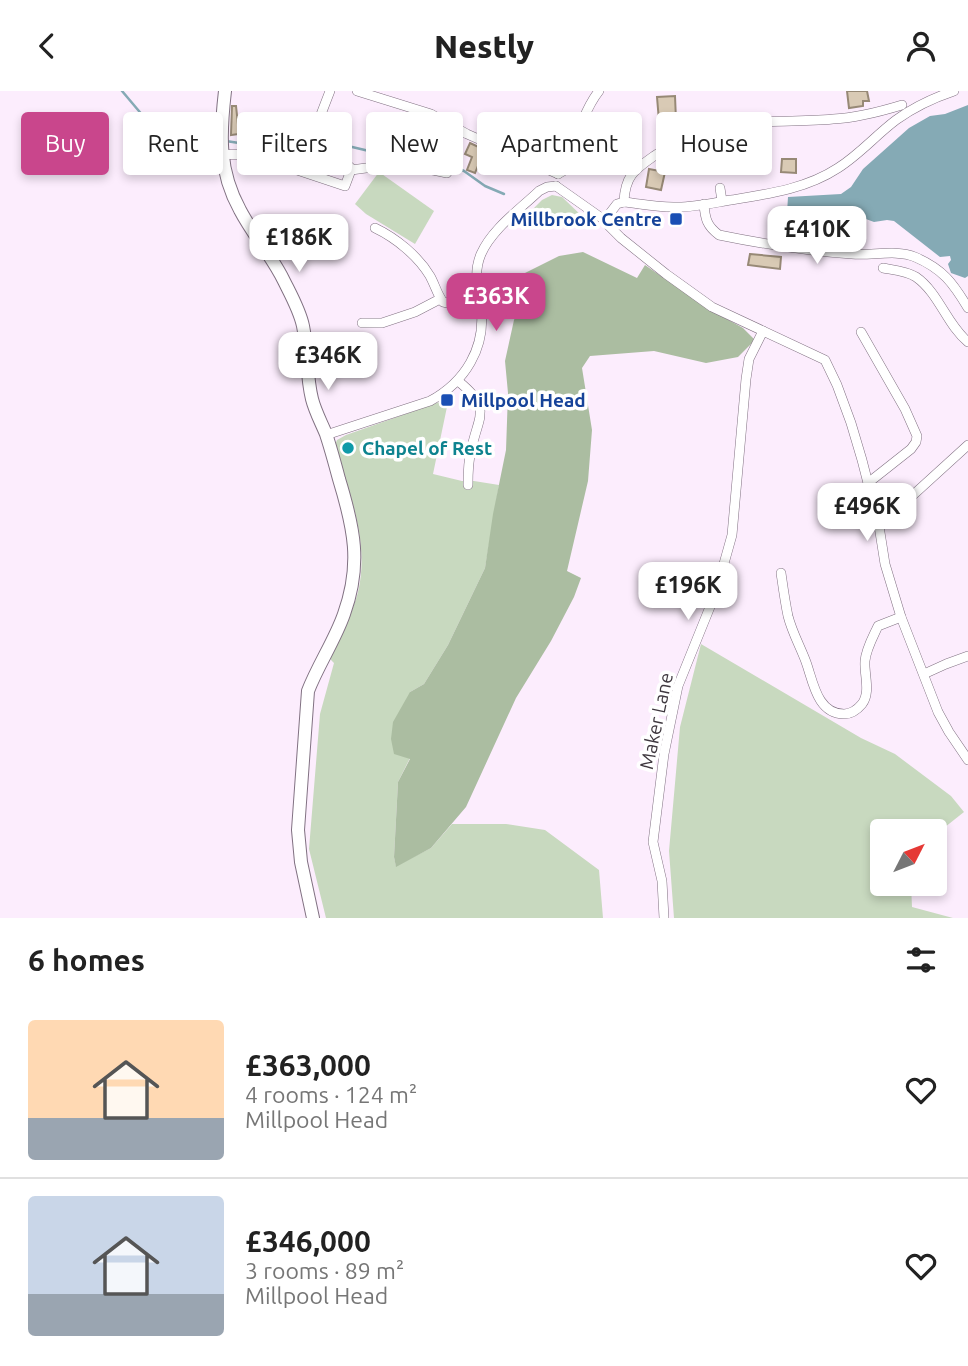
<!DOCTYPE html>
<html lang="en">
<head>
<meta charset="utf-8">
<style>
	:root { --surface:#fff; --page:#f2f2f2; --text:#222; --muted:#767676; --line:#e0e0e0; --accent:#c9468c }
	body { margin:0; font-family:Ubuntu,sans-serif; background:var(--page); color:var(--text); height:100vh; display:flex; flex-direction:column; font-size:26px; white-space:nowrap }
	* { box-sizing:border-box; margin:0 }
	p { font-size:23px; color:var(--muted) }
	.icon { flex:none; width:38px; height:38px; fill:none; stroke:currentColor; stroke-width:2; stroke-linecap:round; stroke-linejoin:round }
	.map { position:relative; height:827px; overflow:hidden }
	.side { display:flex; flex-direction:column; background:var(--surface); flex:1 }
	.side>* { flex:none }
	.banner { position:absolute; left:21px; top:21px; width:928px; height:63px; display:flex; gap:14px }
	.needle { width:46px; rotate:48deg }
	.buttons { position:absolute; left:870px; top:728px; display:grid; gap:14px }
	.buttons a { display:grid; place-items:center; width:77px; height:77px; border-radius:7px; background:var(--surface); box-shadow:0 4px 10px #0003; font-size:35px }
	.price { position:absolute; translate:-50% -60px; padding:0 16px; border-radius:14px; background:#fff; color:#222; font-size:23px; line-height:46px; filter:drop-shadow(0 2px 4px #0008) }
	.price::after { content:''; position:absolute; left:50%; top:42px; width:21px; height:16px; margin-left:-10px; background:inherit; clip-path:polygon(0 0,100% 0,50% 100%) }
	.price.on { background:var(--accent); color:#fff }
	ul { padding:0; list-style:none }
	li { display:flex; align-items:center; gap:21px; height:175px; padding:0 28px }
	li+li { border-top:2px solid var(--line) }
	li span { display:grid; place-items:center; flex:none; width:196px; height:140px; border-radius:7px; color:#555 }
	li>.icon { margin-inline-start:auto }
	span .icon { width:84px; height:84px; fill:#fffc; stroke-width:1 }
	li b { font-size:30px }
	h2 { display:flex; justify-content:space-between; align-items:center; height:84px; padding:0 28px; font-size:30px }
	.pill { padding:0 24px; border-radius:7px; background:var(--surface); box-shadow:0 4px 10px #0003; font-size:24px; line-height:63px }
	.pill.on { background:var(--accent); color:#fff }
	header { display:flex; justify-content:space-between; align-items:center; height:91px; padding:0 28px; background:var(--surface); font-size:32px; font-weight:800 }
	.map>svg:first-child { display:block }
	.green { fill:#c8d9bf }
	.forest { fill:#abbda1 }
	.water { fill:#85aab5 }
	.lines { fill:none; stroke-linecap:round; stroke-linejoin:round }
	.stream { stroke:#85aab5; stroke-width:2.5 }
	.building { fill:#d9cab5; stroke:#978976; stroke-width:2 }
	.minor-casing { stroke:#817182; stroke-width:10 }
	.major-casing { stroke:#817182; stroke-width:14 }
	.minor { stroke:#fff; stroke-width:9 }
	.major { stroke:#fff; stroke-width:12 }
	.transit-dot { fill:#1a4fb4; stroke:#fff; stroke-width:2.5 }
	.culture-dot { fill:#0f9aa8; stroke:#fff; stroke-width:2.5 }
	.labels { text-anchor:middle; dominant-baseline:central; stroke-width:7; stroke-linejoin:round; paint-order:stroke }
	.transit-label { font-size:19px; font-weight:bold; fill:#164399; stroke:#fff; text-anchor:end }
	.culture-label { font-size:19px; font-weight:bold; fill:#0d838f; stroke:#fff; text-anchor:start }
	.street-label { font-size:19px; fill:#3f383f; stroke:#fff }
</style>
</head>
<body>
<header><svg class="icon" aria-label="back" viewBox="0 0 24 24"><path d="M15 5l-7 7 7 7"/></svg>Nestly<svg class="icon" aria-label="person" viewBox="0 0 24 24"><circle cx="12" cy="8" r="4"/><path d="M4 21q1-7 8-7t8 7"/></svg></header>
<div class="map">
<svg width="968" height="827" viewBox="0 0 968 827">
	<rect width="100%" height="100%" fill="#fcedfd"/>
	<g class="green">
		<path d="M379,81L434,120L415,153L366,123L355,113Z"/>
		<path d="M552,104L562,106L584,127L517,134L542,109Z"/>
		<path d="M445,309L448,311L433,383L462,390H474L499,394L485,477L448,554L424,593L410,601V667L398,691L394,766L396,775L431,757L452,733H506L545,739L599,779L603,827H326L309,758L320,623L334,572L331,569V566C340,544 352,524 358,501C370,451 349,402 335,354L337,349L346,344Z"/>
		<path d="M701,553L861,647L895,663L951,705L964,721L935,744L934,740H882V793H911L912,816L953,827H674L669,760L680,636Z"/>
	</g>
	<path class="forest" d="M583,161L637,187L645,174L707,217L743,237L755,249L738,266L706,272L654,260L590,265L582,277L592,339L588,390L567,480L581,487L574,506L551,550L516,607L466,716L431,757L396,776L394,766L398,691L410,668L394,663L391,648L393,631L410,601L424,593L448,554L485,477L493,423L506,359L508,302L505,270L514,229L526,202L523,183L559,165Z"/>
	<path class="water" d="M968,14V185L965,187L951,182L948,173L951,169L950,165L940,166L894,130L887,129L874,131L855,124H817L787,122L788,106L841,103L851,96L863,78L909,37L930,25L945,23Z"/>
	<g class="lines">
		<g class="stream">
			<path d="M122,0L149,32L185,35L217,46"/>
			<path d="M315,45L331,51L386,64H430L464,80L485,95L504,103"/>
			<path d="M226,50C241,53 256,54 271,51C284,48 295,42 309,44"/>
		</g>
	</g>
	<g class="building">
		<path d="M847,0H867L869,10H863V15L849,17Z"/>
		<path d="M675,5L676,29L659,30L657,6Z"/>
		<path d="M232,15H236L239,43L231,44Z"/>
		<path d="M503,37L523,46L518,58L498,49Z"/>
		<path d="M754,38H768L767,69L765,71H757L755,67Z"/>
		<path d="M470,52L485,59L475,82L467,79L472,66L465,63Z"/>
		<path d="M554,52L566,56L558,75L538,66L541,58L551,61Z"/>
		<path d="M782,68H796V82L781,81Z"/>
		<path d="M649,78L665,81L661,99L646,96Z"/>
		<path d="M818,143L842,146L840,155L817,153Z"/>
		<path d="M750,163L781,166L780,178L748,174Z"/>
	</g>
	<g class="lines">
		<defs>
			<g id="minor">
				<path d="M357,0L431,23L467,43L558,83"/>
				<path d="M575,54L627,69L636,77"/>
				<path d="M308,57L330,0"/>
				<path d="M279,62L283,72L288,76L345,95L351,79L350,76L314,62L308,57"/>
				<path d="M222,63C251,65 279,62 308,57"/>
				<path d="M351,79L396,73L414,75L447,82"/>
				<path d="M558,83L565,79C574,55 583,20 599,0"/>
				<path d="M556,95L600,126H607"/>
				<path d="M720,97L722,110"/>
				<path d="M624,111C642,113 659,117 678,116C695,116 713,112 731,109C768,103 806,98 838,77C860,63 876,44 896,29C914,16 933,7 954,0"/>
				<path d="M624,111C625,85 634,79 654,65C659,62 664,59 667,55C671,51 673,47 679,45C729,25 782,33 833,28C857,27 879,21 902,14"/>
				<path d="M704,113C705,128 707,135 719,144C763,153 807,160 852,163C872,165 896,158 915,166C943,178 953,192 968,217"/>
				<path d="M607,126L609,135L621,147L666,183L712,216L825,269L837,294L851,332L862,369L879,435L885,473L901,526L938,621L949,641L968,669"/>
				<path d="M607,126L617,113L624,111"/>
				<path d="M375,137C396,147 418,165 430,185C435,194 437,203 443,211L462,215H481"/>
				<path d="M883,177C894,179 907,180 916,186C939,202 947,234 968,251"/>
				<path d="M362,232H382L415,221L440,208"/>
				<path d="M861,241L905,318L917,345L916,351L911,358L868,392"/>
				<path d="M458,290C493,318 478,324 471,360C468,371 468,382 468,394"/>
				<path d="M326,344L430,310C465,291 486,257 481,217C478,198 473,182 481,163C492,138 519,119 539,100L547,96L556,95"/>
				<path d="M879,435L968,354"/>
				<path d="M781,482C783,496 785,511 788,525C792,541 800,555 806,571C813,590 817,623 844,623C852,623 857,619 862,613C871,601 864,584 865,570C866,558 873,546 878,535L901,526"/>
				<path d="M924,583L946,573L968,565"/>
				<path d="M664,827L662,790L653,751L664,663L678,595L716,501L732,444L746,288L749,268L763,240"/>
			</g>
			<path id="major" d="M225,0C220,43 218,79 240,119C253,144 272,165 284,190C291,204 300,220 303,235C308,259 306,284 312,308C315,320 321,331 326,343C331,358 335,373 339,388C354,437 362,473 344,523C335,549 318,574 308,600L298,739L301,771L313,827"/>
		</defs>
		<use href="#minor" class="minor-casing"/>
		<use href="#major" class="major-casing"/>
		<use href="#minor" class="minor"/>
		<use href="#major" class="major"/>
	</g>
	<g class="transit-dot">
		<rect x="669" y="121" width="14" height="14" rx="3.5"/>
		<rect x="440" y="302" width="14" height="14" rx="3.5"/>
	</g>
	<circle class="culture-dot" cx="348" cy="357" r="7"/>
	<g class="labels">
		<g class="transit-label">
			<text x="662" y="128">Millbrook Centre</text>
			<text x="461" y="309" text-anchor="start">Millpool Head</text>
		</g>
		<g class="culture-label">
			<text x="362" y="357">Chapel of Rest</text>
		</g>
		<g class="street-label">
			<text transform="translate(656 630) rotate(-78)">Maker Lane</text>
		</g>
	</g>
</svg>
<div class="buttons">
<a><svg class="needle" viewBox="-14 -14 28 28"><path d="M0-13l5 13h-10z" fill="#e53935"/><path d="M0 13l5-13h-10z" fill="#767676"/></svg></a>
</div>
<b class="price" style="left:817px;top:175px">£410K</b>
<b class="price" style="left:299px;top:183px">£186K</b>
<b class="price on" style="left:496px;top:242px">£363K</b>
<b class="price" style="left:328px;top:301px">£346K</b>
<b class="price" style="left:867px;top:452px">£496K</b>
<b class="price" style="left:688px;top:531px">£196K</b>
<div class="banner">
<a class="pill on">Buy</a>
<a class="pill">Rent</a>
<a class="pill">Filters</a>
<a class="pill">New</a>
<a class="pill">Apartment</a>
<a class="pill">House</a>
</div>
</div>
<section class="side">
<h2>6 homes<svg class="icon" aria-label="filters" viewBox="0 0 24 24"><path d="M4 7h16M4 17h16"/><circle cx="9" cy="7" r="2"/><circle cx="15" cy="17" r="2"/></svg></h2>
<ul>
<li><span style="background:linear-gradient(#ffd9b3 70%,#9aa5b1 0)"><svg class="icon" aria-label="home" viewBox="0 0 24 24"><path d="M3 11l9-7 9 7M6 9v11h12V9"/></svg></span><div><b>£363,000</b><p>4 rooms · 124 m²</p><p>Millpool Head</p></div><svg class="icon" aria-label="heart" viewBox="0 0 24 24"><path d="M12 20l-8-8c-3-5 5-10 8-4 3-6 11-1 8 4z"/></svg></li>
<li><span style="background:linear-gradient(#c9d6e8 70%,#9aa5b1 0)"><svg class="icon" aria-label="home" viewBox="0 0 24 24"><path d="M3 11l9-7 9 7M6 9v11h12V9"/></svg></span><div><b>£346,000</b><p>3 rooms · 89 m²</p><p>Millpool Head</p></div><svg class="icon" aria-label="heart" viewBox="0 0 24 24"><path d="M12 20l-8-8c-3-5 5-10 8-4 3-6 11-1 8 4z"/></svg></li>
</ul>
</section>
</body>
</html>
